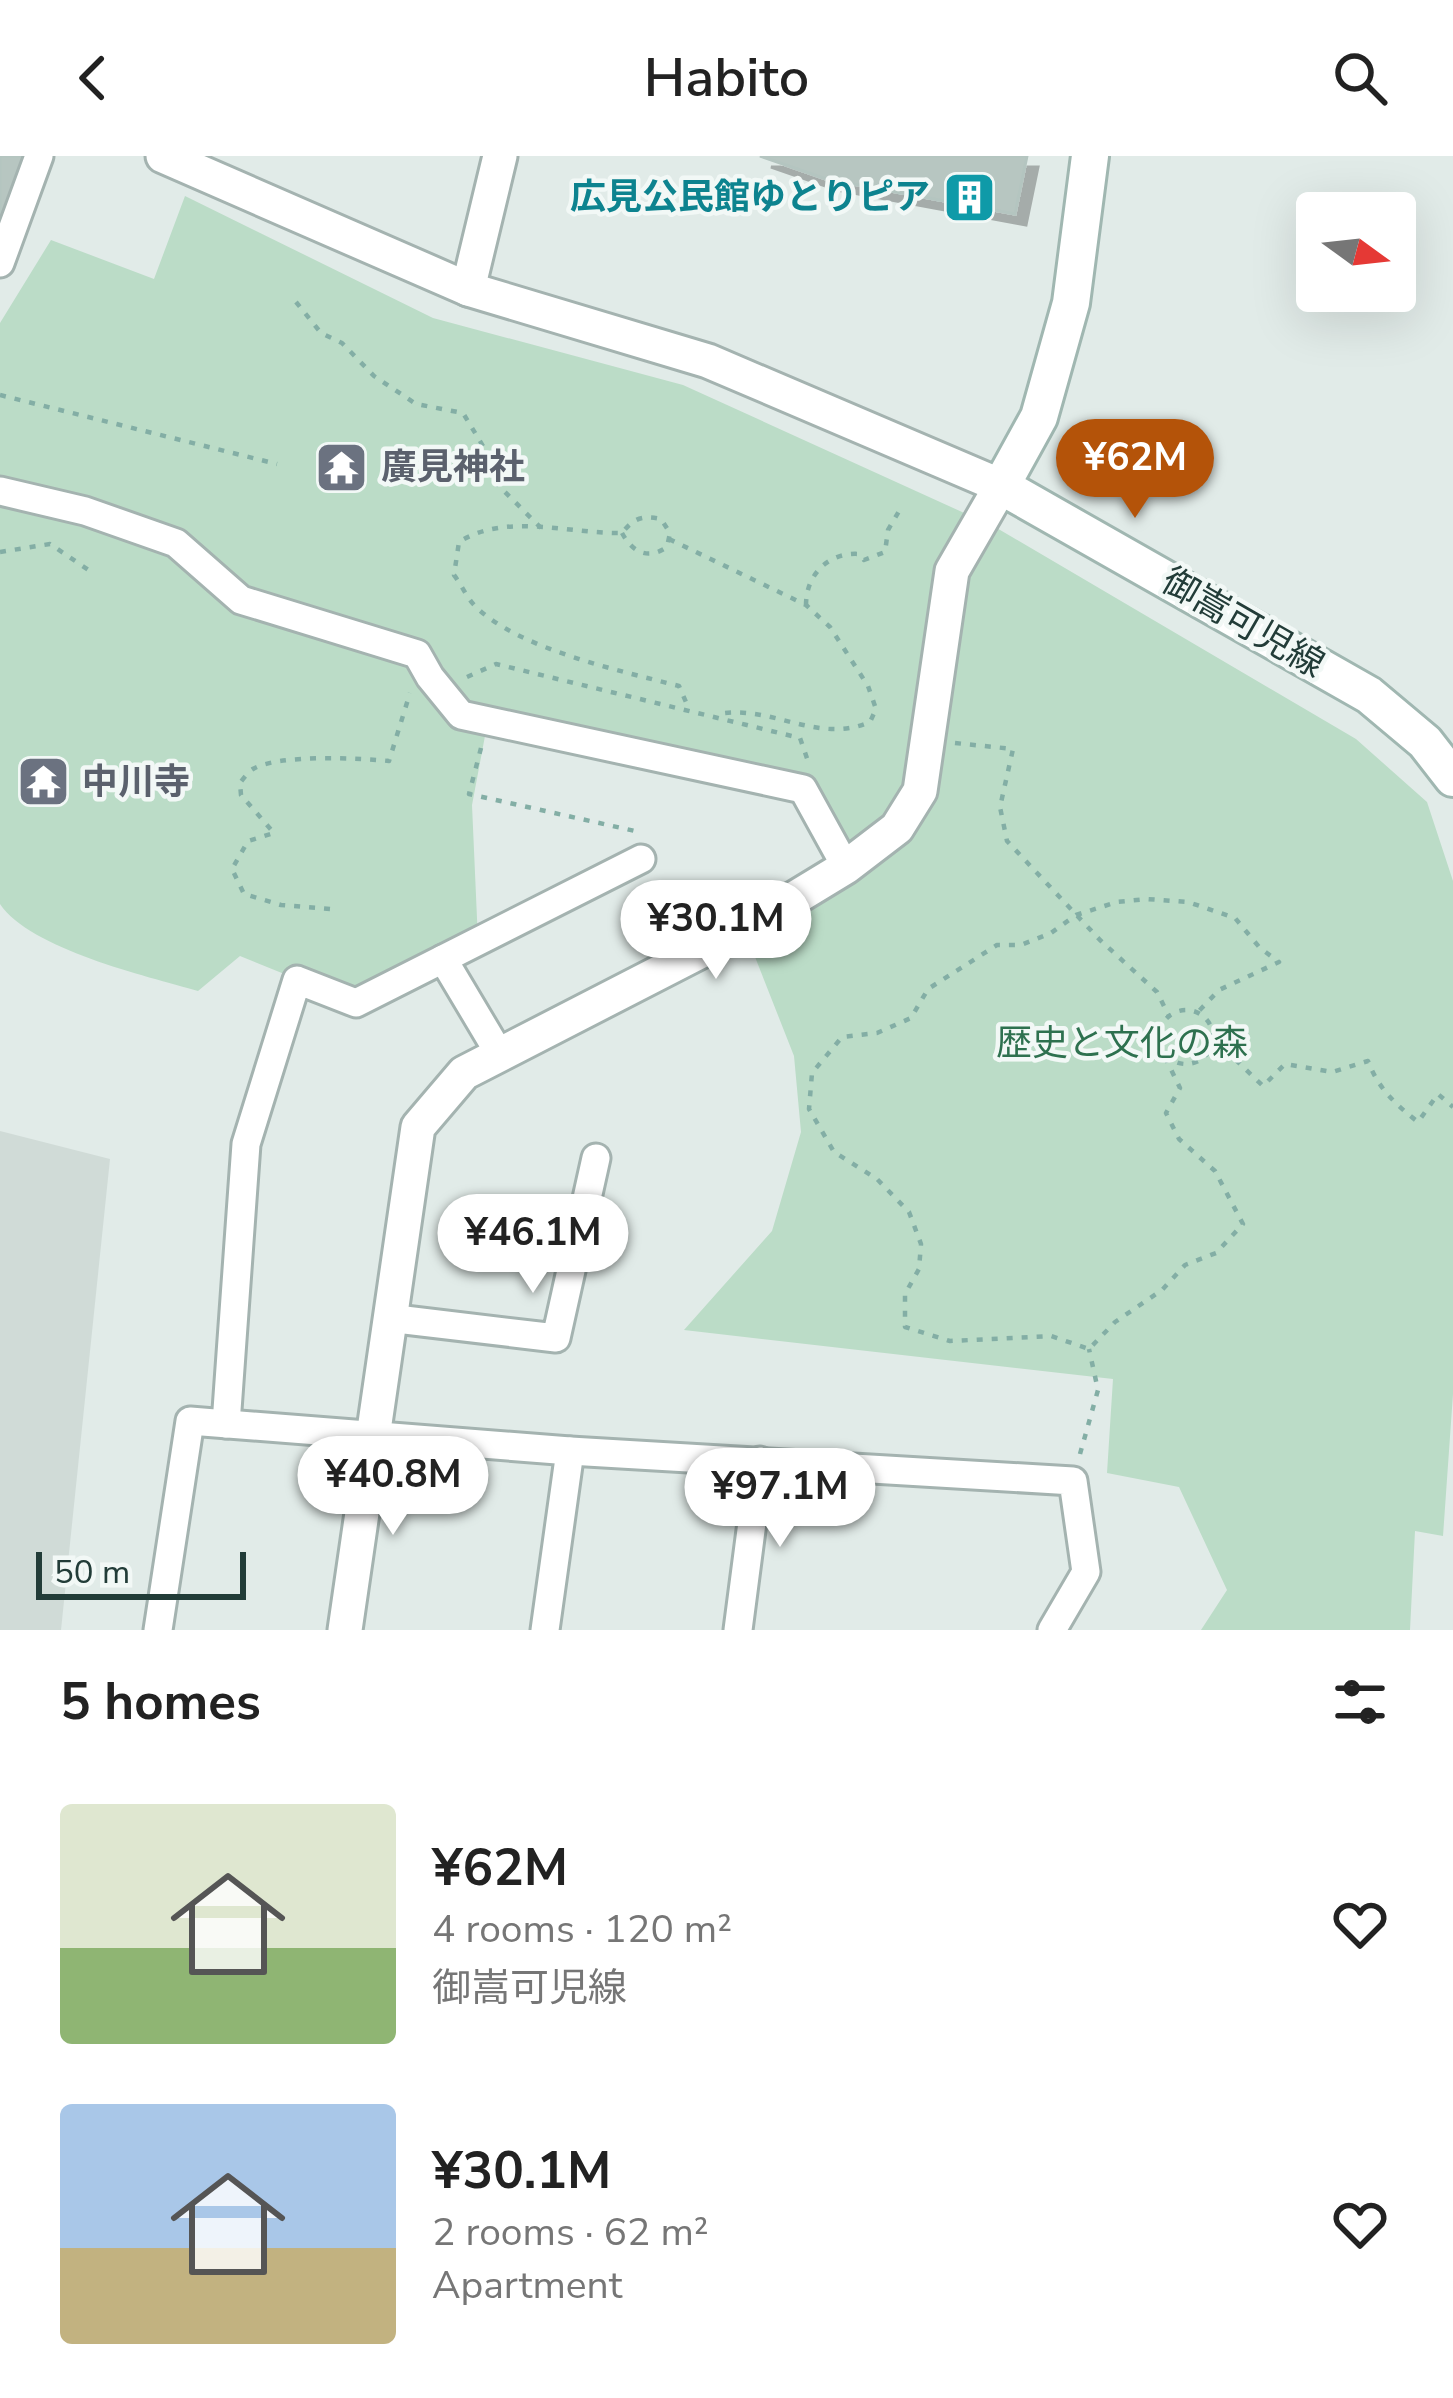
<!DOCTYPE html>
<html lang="en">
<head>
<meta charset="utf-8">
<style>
	:root { --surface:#fff; --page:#f6f6f6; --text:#222; --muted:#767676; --accent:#b45309 }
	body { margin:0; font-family:"Nunito Sans","Noto Sans JP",sans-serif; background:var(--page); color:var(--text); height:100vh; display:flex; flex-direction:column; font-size:45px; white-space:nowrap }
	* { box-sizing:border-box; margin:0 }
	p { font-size:39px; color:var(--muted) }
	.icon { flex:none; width:66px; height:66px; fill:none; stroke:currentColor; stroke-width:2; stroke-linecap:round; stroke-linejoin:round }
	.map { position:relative; height:1474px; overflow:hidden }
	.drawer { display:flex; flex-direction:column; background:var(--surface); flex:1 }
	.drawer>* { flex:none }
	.needle { width:78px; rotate:105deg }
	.controls { position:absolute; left:1296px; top:36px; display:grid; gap:24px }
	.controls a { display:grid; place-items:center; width:120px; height:120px; border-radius:12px; background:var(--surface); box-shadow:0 12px 48px #0002; font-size:60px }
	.scale { position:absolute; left:36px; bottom:30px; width:210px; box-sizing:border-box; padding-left:12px; border:6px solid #223c38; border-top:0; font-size:33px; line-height:42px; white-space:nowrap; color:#223c38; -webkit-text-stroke:9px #f2f8f6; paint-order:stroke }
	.price { position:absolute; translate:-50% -102px; padding:0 27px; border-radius:42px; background:#fff; color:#222; font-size:39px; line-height:78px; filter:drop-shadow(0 3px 6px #0008) }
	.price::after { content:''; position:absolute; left:50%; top:72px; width:36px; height:27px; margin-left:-18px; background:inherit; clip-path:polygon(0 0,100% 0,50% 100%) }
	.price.on { background:var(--accent); color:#fff }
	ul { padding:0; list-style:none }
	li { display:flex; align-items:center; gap:36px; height:300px; padding:0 60px }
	li span { display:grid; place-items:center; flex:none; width:336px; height:240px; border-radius:12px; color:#555 }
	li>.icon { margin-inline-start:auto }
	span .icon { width:144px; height:144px; fill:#fffc; stroke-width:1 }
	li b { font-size:51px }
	h2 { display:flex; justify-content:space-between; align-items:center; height:144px; padding:0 60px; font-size:51px }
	header { display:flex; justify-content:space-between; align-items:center; height:156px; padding:0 60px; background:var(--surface); font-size:54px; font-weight:600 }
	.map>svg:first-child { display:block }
	.built { fill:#d0dbd7 }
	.green { fill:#bbdcc7 }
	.building { fill:#b7c6c1; stroke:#b4c5c0; stroke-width:3; filter:url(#shadow) }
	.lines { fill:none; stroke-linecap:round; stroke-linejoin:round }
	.minor-casing { stroke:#a4b3b0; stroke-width:33 }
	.tertiary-casing { stroke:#a4b3b0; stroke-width:39 }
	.secondary-casing { stroke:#a0b7b1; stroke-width:42 }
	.path { stroke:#83aea5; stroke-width:4.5; stroke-dasharray:6 9; stroke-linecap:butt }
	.minor { stroke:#fff; stroke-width:27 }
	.tertiary { stroke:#fff; stroke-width:33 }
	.secondary { stroke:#fff; stroke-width:36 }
	.labels { text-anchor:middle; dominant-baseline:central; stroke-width:9; stroke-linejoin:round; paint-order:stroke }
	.culture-label { font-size:36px; font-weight:bold; fill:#0d838f; stroke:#f2f8f6; text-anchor:end }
	.worship-label { font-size:36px; font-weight:bold; fill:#5b616d; stroke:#f2f8f6; text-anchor:start }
	.street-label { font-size:36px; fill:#223c38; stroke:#f2f8f6 }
	.park-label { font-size:36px; fill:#2e714f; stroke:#f2f8f6 }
</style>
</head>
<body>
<header><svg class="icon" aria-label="back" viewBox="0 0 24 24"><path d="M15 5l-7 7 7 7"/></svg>Habito<svg class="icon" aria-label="search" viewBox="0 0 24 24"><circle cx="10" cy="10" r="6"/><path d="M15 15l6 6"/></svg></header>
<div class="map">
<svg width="1453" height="1474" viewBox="0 0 1453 1474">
	<defs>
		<filter id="shadow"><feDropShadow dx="11" dy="11" stdDeviation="0" flood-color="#0004"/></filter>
	</defs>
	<rect width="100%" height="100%" fill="#e1ebe8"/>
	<path class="built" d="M0,975L110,1003L61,1474H0Z"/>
	<path class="green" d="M185,40L433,162L683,229L995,371L1356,583L1427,646L1453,725V1238L1443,1380L1415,1375L1410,1474H1201L1227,1434L1179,1331L1107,1317L1113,1223L684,1174L772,1075L801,976L794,900L744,773L845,711L803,633L488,564L472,649L478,785L356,847L240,800L198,835C146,820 30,793 0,748V167L51,84L154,123Z"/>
	<g class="building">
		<path d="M0,0H28L0,97Z"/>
		<path d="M760,0H1027L1015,58L826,23Z"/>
	</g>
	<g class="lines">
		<defs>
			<g id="minor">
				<path d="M0,107L39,0"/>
				<path d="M0,335L85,355L176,387L241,444L417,498L430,521L461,559L803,633L846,711"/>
				<path d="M443,803L499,897"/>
				<path d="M388,1162L556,1182L596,1002"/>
				<path d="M226,1268L246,988L297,824L356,847L641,703"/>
				<path d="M158,1474L190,1265L570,1295L1073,1325L1086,1416L1052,1474"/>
				<path d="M545,1474L570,1295"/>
				<path d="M738,1474L760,1305"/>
			</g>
			<g id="tertiary">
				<path d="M163,0L468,133L708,205L1001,330L952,415L920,635L897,672L846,711L744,773L464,917L418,971L345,1474"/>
				<path d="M468,133L500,0"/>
			</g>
			<path id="secondary" d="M1090,0L1071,147L1039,261L1001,330L1369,539L1425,586L1453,622"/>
		</defs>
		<use href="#minor" class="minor-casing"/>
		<use href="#tertiary" class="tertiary-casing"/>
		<use href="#secondary" class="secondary-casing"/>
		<g class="path">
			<path d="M296,146L321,177L342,187L374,220L416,248L463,257L489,300L490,321L541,372"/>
			<path d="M0,239L277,308"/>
			<path d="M622,377C633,397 648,404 667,391L670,377L661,363C642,359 634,362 622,377C568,378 507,356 459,386L454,419C461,428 467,442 475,450C518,493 621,515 679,530L689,553"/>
			<path d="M669,383L806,449L830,471L868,530L876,553L870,566C818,589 771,548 718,558"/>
			<path d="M0,396L50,388L90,415"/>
			<path d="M806,449C806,418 829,396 859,398L864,404L885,396L888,374L902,350"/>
			<path d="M467,521L496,508L800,582L809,608"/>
			<path d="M955,587L1013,593L1000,651L1007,685L1100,784L1157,836L1169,860"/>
			<path d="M481,592L469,638L635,675"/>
			<path d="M330,753L281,749L244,738L232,713L248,685L274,677L241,639L240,627C242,624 250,614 253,613C278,598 360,602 389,605L410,537"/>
			<circle cx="1186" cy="881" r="27"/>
			<path d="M1214,883L1263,930L1285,908L1332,916L1368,905C1378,932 1395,948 1418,966L1438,938L1453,951"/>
			<path d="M1165,901L1180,932L1166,957L1179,983L1215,1015L1243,1068L1216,1097L1185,1109L1162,1134L1115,1166L1089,1193L1051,1180L950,1185L905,1171V1138L919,1113L921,1088L909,1056L877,1023L834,996L809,953L812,917L842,881L877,877L911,862L928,833L997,789H1021L1051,777L1076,759L1117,746L1146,743L1188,746L1235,762L1260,792L1279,806L1219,834L1197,857"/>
			<path d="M1080,1298L1098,1234L1089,1193"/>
		</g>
		<use href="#minor" class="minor"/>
		<use href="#tertiary" class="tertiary"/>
		<use href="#secondary" class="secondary"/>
	</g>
	<defs>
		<symbol id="building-square" viewBox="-11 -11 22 22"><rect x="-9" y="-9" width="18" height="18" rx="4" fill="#0f9aa8" stroke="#f2f8f6"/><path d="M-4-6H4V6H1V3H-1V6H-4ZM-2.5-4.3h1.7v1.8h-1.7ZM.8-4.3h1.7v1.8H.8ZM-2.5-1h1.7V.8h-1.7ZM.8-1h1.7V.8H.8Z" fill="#fff"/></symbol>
		<symbol id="temple-square" viewBox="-11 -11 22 22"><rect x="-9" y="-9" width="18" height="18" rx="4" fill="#6b7280" stroke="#f2f8f6"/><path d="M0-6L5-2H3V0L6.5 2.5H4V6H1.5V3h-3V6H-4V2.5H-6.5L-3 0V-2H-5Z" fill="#fff"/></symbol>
	</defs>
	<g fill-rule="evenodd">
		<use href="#building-square" x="940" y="12" width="59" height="59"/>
		<use href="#temple-square" x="312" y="282" width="59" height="59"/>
		<use href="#temple-square" x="14" y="596" width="59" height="59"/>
	</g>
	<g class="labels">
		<g class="culture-label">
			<text x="930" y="41">広見公民館ゆとりピア</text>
		</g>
		<g class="worship-label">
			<text x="381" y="311">廣見神社</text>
			<text x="82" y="626">中川寺</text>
		</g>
		<g class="street-label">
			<text transform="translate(1243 467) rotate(30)">御嵩可児線</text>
		</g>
		<g class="park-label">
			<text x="1122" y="887">歴史と文化の森</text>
		</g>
	</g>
</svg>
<div class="controls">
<a><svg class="needle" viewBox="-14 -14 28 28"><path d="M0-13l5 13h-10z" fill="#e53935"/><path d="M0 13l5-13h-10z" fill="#767676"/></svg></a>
</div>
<div class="scale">50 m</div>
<b class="price on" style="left:1135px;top:365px">¥62M</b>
<b class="price" style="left:716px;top:826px">¥30.1M</b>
<b class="price" style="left:533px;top:1140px">¥46.1M</b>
<b class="price" style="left:393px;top:1382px">¥40.8M</b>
<b class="price" style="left:780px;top:1394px">¥97.1M</b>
</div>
<section class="drawer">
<h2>5 homes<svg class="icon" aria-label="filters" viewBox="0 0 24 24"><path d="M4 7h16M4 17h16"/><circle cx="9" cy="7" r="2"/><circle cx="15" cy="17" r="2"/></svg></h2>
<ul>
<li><span style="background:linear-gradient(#dfe7d0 60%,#8fb573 0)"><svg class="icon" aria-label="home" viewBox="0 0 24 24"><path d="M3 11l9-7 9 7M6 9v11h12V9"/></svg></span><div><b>¥62M</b><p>4 rooms · 120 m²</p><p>御嵩可児線</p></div><svg class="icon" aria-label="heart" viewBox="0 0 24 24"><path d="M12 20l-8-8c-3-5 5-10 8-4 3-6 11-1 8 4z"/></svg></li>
<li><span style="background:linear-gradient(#a9c7e8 60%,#c2b280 0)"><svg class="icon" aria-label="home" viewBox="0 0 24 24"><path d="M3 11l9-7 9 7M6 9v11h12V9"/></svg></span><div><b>¥30.1M</b><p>2 rooms · 62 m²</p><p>Apartment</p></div><svg class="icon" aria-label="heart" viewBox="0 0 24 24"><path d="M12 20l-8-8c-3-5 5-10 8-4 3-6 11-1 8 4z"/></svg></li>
</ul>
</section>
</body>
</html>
